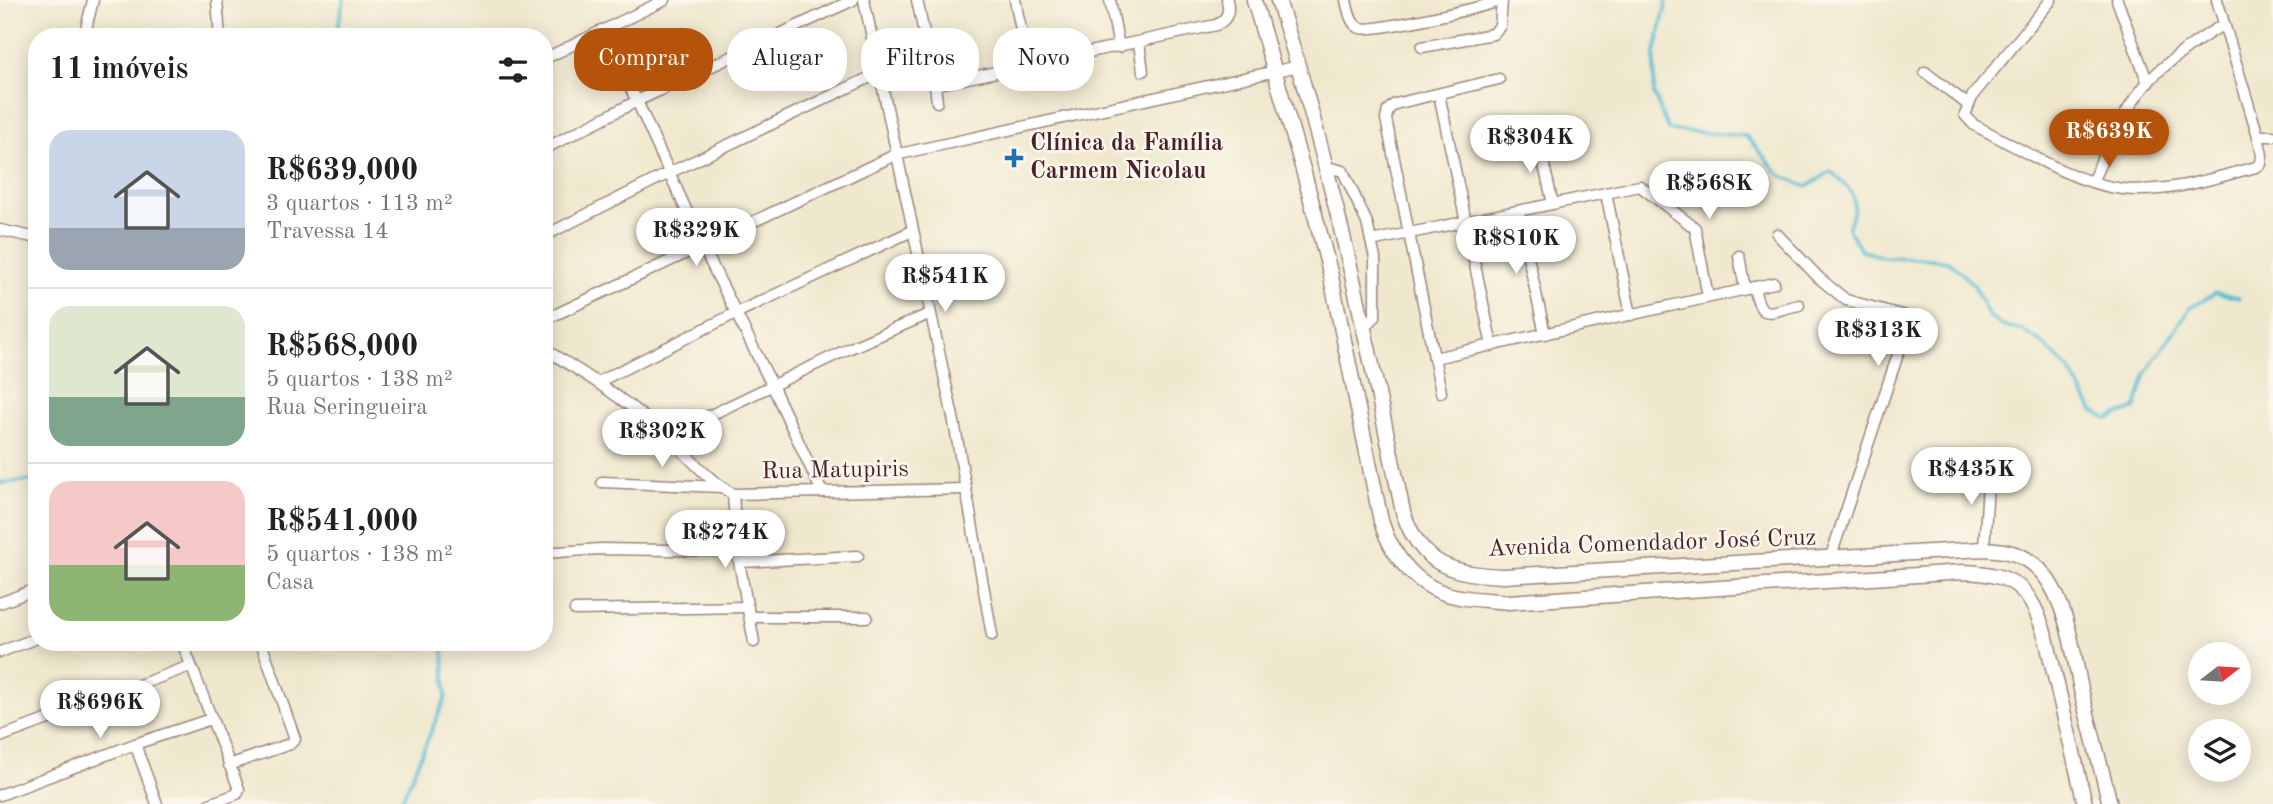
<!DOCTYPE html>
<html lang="pt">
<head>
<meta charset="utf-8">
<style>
	:root { --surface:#fff; --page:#f6f6f6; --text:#222; --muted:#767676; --line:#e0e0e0; --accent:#b45309 }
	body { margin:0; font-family:"Old Standard TT",serif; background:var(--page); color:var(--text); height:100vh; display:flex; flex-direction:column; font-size:26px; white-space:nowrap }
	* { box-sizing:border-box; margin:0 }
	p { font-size:23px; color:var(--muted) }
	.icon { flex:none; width:38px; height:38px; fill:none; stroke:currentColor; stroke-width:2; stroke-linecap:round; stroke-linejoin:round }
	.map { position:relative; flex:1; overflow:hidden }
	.sheet { position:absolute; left:28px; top:28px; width:525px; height:623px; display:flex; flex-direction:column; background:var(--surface); border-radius:28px; box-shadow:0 4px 18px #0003 }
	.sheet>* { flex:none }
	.hud { position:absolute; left:574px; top:28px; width:665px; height:63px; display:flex; gap:14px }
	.needle { width:46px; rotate:73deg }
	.controls { position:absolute; left:2188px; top:642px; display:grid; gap:14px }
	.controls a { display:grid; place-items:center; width:63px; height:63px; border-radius:50%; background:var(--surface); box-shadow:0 4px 18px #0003; font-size:35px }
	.price { position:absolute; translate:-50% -60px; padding:0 16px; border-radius:24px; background:#fff; color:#222; font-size:23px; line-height:46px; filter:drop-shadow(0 2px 4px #0008) }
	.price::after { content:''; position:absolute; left:50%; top:42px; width:21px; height:16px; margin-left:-10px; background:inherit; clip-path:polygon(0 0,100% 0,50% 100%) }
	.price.active { background:var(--accent); color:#fff }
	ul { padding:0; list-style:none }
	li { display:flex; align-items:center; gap:21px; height:175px; padding:0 21px }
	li+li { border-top:2px solid var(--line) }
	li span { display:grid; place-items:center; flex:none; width:196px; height:140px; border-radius:21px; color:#555 }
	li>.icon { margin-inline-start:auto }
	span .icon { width:84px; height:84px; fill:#fffc; stroke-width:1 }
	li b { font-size:30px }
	h2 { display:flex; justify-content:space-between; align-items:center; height:84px; padding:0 21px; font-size:30px }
	.pill { padding:0 24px; border-radius:28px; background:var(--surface); box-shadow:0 4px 18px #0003; font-size:24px; line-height:63px }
	.pill.active { background:var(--accent); color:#fff }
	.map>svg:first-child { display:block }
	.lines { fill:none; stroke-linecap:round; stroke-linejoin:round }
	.stream { stroke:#56bcd3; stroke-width:3.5 }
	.minor-casing { stroke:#9d847c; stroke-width:13 }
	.tertiary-casing { stroke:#9d847c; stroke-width:17 }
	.minor { stroke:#fff; stroke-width:10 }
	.tertiary { stroke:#fff; stroke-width:14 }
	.poi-dot { fill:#1f6fb2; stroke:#fbf7ec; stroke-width:2.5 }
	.labels { text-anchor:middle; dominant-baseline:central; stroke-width:5; stroke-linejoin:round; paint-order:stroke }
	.poi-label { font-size:24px; font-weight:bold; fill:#4a1f2b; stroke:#fbf7ec; text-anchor:start }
	.street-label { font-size:24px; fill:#4a1f2b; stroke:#fbf7ec }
</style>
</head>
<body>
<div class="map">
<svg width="2273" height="804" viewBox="0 0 2273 804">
	<rect width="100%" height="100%" fill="#fbf7ec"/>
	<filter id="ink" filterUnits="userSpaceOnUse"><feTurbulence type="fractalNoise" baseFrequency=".0143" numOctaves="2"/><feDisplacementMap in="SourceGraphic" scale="14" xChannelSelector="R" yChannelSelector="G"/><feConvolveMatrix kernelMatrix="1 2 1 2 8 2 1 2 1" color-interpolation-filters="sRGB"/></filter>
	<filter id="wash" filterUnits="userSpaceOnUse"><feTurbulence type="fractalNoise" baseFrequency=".00686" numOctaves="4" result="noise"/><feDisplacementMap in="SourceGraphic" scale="28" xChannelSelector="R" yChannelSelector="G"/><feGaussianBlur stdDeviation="1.57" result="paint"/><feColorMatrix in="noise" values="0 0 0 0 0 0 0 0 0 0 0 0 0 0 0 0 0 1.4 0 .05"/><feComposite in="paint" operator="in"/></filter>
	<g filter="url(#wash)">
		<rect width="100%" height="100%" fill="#f0e8ce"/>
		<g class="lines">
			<g class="stream">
				<path d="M1667,0L1655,53L1654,94L1668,130L1746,136L1780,175L1807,187L1831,171C1853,192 1861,197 1848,228L1861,250L1882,257L1920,258L1948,261L1974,285L1988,315L2000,325L2022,330L2042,343L2069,369L2093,411L2108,419L2136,408L2145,375L2190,308L2216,293L2239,298"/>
				<path d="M335,37L344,0"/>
				<path d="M0,483L37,480"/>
				<path d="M400,804L446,697L443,642"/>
			</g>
		</g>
	</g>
	<g filter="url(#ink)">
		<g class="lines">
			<defs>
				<g id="minor">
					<path d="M217,0L220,37"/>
					<path d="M864,0L954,422L992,635"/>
					<path d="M917,0L935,85L1216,25C1227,20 1230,12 1227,0"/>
					<path d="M1015,0L1028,65"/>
					<path d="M1110,0L1119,47"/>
					<path d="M1346,0C1348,9 1350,24 1360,28C1370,33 1488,6 1502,0"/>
					<path d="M2051,0L1973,95L1965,115L1974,125C2020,148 2072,183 2123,189C2167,194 2214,178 2256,167L2261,164L2262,155L2258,136L2217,0"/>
					<path d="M2117,0L2148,83"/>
					<path d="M601,30L637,101L702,245L772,385L822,492"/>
					<path d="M84,37L93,0"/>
					<path d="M1139,43L1143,71"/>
					<path d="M1422,47L1493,34L1500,26L1502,1"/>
					<path d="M544,59L665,0"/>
					<path d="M1925,72L1967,104"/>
					<path d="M935,85L937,102"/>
					<path d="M1439,94L1492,346"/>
					<path d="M2258,136H2273"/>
					<path d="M1538,139L1553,204"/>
					<path d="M544,149L637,101L853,0"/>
					<path d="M1327,167L1343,171L1367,223L1375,258V317L1364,327"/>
					<path d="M2092,182C2107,149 2123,111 2147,83C2168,60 2198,40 2224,24"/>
					<path d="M1606,193L1631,315"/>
					<path d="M1518,211L1545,334"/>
					<path d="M0,230L37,238"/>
					<path d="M1777,234L1819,278L1846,300L1905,316L1909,321L1830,559"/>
					<path d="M544,236L671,172L879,73"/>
					<path d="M1371,241L1640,186L1695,228L1708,297"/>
					<path d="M1739,256L1745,289"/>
					<path d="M1754,287C1761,323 1769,311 1799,305"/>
					<path d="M544,320L895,155L1299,66"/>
					<path d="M544,349C588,375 630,403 668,437C689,456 707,480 733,494L966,489"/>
					<path d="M1434,358L1774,283"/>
					<path d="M598,382L736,313L912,231"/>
					<path d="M1441,392L1386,119L1388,110L1395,104L1499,79"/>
					<path d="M667,436L848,349L929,314"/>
					<path d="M602,482L721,487"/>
					<path d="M733,494L737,551L754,642"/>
					<path d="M1984,549L1989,468"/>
					<path d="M544,553L600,549L737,551"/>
					<path d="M740,562L858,556"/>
					<path d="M0,603L36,589"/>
					<path d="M575,610L748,607"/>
					<path d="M750,617H867"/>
					<path d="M182,642L239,789L237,794L209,804"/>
					<path d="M0,652L37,638"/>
					<path d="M0,737L190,666"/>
					<path d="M135,744L157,804"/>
					<path d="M229,765L290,744L295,739L261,642"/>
					<path d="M0,795L135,744L211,719"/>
				</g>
				<g id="tertiary">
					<path d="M1254,0L1304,173L1330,272L1381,521C1392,558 1420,591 1460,597C1476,600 1493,600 1509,602L1963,572C2017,574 2030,588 2046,638L2085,804"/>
					<path d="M1278,0C1332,168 1367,340 1403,512C1421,566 1452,574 1504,576L1984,549C2009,550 2029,555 2045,576C2068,606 2074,658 2082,694C2091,731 2101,767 2110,804"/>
				</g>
			</defs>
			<use href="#minor" class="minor-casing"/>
			<use href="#tertiary" class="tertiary-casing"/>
			<use href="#minor" class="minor"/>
			<use href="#tertiary" class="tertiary"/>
		</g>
	</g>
	<path class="poi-dot" d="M1010.5 147.5h7v7h7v7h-7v7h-7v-7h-7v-7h7z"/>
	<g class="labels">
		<g class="poi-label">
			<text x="1030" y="144">Clínica da Família<tspan x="1030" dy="28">Carmem Nicolau</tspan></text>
		</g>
		<g class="street-label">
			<text transform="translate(835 471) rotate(-1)">Rua Matupiris</text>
			<text transform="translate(1652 544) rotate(-2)">Avenida Comendador José Cruz</text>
		</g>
	</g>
</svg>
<div class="controls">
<a><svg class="needle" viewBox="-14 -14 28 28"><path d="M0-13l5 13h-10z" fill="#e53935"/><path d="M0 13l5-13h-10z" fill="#767676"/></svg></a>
<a><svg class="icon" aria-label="layers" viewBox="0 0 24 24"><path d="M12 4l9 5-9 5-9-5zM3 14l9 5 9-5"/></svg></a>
</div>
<b class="price active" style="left:2109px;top:169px">R$639K</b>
<b class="price" style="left:1530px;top:175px">R$304K</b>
<b class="price" style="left:1709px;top:221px">R$568K</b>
<b class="price" style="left:696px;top:268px">R$329K</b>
<b class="price" style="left:1516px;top:276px">R$810K</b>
<b class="price" style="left:945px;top:314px">R$541K</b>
<b class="price" style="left:1878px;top:368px">R$313K</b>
<b class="price" style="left:662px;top:469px">R$302K</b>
<b class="price" style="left:1971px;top:507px">R$435K</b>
<b class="price" style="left:725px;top:570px">R$274K</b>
<b class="price" style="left:100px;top:740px">R$696K</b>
<div class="hud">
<a class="pill active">Comprar</a>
<a class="pill">Alugar</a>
<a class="pill">Filtros</a>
<a class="pill">Novo</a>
</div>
<section class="sheet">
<h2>11 imóveis<svg class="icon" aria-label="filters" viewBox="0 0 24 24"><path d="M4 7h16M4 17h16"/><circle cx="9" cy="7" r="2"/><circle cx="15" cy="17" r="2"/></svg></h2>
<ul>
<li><span style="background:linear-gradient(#c9d6e8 70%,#9aa5b1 0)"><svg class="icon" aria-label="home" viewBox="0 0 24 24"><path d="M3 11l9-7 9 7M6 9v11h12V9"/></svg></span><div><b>R$639,000</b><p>3 quartos · 113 m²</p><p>Travessa 14</p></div></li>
<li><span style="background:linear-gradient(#dfe7d0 65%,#7fa58c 0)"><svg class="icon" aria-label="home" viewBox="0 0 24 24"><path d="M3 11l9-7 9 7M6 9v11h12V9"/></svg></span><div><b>R$568,000</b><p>5 quartos · 138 m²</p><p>Rua Seringueira</p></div></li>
<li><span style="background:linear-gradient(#f6c9c9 60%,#8fb573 0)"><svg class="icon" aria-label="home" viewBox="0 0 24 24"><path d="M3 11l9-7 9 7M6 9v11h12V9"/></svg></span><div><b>R$541,000</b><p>5 quartos · 138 m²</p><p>Casa</p></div></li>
</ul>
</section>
</div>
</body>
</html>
